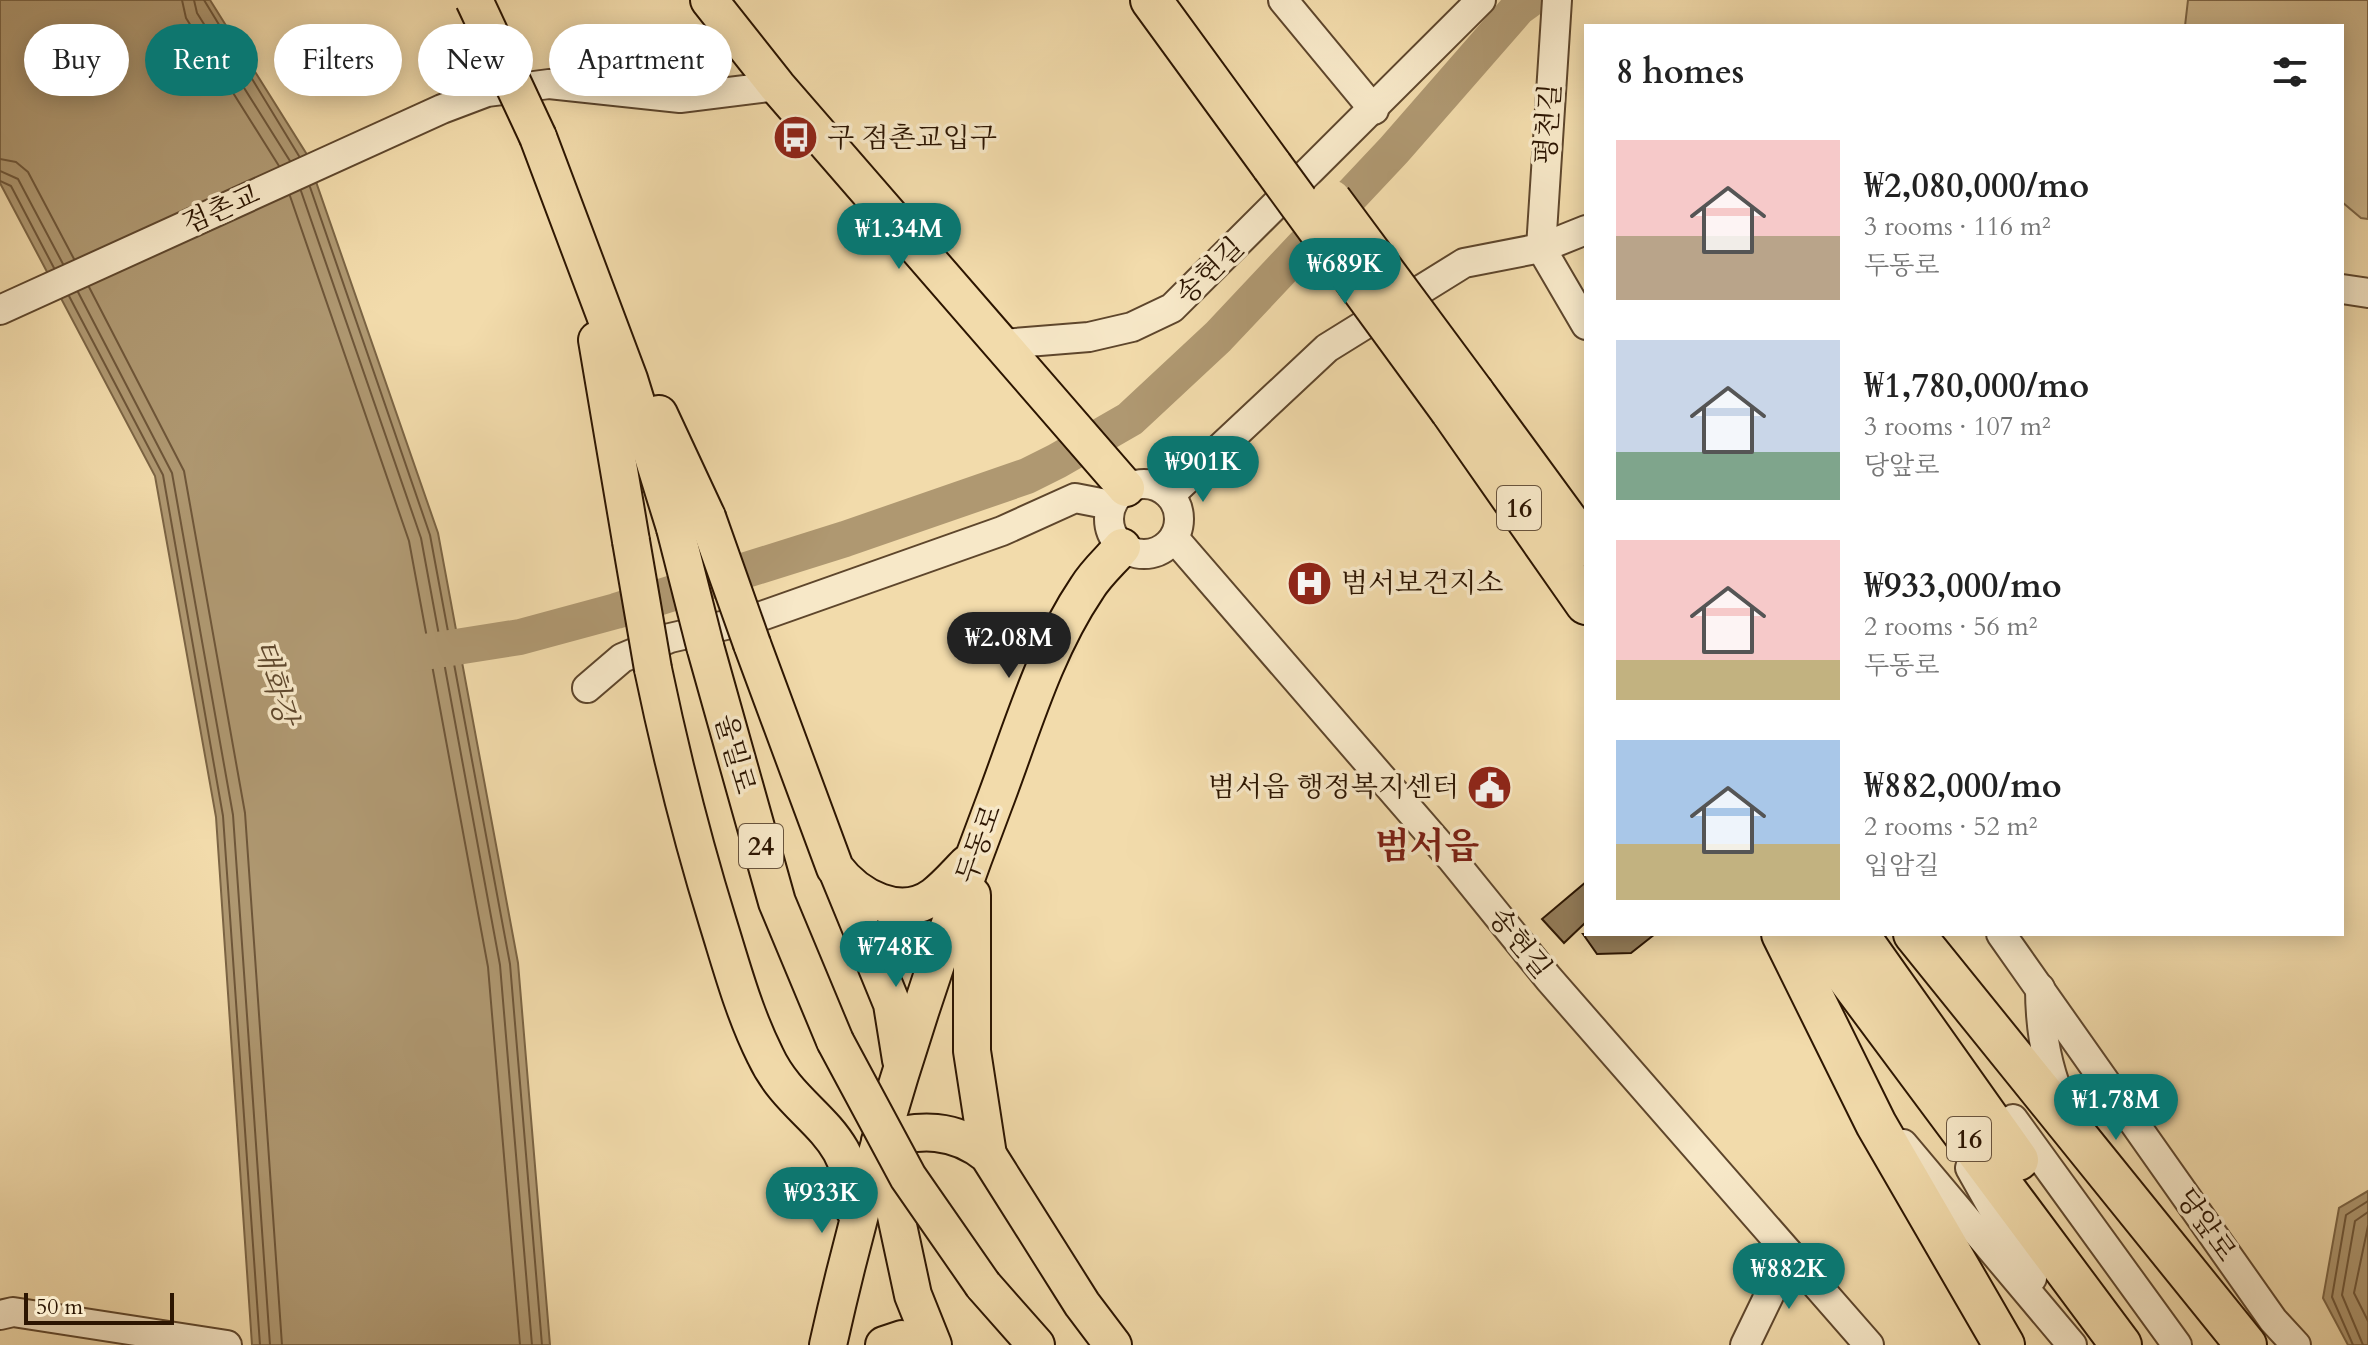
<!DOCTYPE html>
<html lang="en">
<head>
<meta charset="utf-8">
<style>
	:root { --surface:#fff; --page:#f6f6f6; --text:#222; --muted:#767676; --accent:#0f766e }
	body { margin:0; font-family:Cardo,"Noto Serif KR",serif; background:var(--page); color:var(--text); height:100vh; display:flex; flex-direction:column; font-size:30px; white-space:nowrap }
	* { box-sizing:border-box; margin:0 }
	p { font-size:26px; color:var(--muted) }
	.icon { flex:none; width:44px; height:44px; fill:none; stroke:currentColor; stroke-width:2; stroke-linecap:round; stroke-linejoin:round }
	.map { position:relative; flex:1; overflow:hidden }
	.side { position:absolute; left:1584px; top:24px; width:760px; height:912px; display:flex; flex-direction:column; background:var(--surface); border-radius:0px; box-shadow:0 4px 20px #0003 }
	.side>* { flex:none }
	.guide { position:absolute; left:24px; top:24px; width:760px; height:72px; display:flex; gap:16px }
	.scale { position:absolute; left:24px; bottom:20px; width:150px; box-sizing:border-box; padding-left:8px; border:4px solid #2c1501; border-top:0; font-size:22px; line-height:28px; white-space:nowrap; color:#2c1501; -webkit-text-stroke:6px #f7e8c8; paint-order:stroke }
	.price { position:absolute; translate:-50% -68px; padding:0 18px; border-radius:28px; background:var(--accent); color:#fff; font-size:26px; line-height:52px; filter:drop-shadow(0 2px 4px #0008) }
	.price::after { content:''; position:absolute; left:50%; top:48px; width:24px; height:18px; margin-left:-12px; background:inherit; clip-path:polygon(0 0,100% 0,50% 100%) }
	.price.selected { background:#222; color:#fff }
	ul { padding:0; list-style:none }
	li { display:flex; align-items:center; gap:24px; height:200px; padding:0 32px }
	li span { display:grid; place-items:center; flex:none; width:224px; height:160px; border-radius:0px; color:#555 }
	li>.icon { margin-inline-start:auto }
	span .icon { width:96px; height:96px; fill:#fffc; stroke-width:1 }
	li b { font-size:34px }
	h2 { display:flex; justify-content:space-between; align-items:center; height:96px; padding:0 32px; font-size:34px }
	.tag { padding:0 28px; border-radius:36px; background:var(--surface); box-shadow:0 4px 20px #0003; font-size:28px; line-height:72px }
	.tag.selected { background:var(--accent); color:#fff }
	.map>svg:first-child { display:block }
	.green { fill:#d0b98e; stroke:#7e6748; stroke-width:2 }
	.water { fill:#af9871; stroke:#7b6444; stroke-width:2 }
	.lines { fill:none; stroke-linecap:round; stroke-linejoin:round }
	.shore { stroke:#6e5639; stroke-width:2 }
	.river { stroke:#af9871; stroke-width:36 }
	.building { fill:#937c59; stroke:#2c1501; stroke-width:2 }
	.minor-casing { stroke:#5e462c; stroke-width:32 }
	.major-casing { stroke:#2c1501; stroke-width:40 }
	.highway-casing { stroke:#2c1501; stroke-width:44 }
	.minor { stroke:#f7e8c8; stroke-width:28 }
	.major { stroke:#f2dbab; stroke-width:36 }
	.highway { stroke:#f2dbab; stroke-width:40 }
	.major-bridge-casing { stroke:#2c1501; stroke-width:40; stroke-linecap:butt }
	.highway-bridge-casing { stroke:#2c1501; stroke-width:44; stroke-linecap:butt }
	.major-bridge { stroke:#f2dbab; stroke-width:36 }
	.highway-bridge { stroke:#f2dbab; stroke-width:40 }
	.labels { text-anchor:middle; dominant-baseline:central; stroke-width:7; stroke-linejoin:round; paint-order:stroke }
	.shield { fill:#f7e8c8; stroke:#69543d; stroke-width:2 }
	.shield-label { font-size:26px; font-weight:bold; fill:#2c1501 }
	.street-label { font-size:28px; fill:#2c1501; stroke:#f7e8c8 }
	.poi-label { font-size:28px; fill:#2c1501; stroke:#f7e8c8; text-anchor:start }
	.water-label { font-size:30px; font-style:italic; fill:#60492e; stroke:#f7e8c8 }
	.district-label { font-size:36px; font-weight:bold; fill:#7a1f14; stroke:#f7e8c8 }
</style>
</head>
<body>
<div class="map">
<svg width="2368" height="1345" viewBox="0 0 2368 1345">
	<rect width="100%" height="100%" fill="#f2dbab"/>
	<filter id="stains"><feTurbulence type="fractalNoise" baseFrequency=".0025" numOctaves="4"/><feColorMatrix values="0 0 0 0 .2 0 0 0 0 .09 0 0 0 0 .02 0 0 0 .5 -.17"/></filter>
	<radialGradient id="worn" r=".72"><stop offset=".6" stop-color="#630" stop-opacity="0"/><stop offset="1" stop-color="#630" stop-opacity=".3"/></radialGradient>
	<path class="green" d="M2188,0H2368V219L2361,218L2342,202V26H2185Z"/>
	<g class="water">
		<path d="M0,0H210L306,153L438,533L518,963L550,1345H252L216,817L155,476L0,183Z"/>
		<path d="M2368,1191V1345H2348L2323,1298L2339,1208Z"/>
	</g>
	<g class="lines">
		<g class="shore">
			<path d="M182,0L186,18L279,166"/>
			<path d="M194,0L197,13L290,161"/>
			<path d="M204,0L299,156"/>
			<path d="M0,159L16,162L28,172L74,259"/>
			<path d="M0,171L18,179L63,264"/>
			<path d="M0,181L11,186L54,268"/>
			<path d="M310,187L430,535L510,964L542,1345"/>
			<path d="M301,191L421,538L500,965L532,1345"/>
			<path d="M290,196L409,541L488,967L520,1345"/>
			<path d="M89,287L184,471L245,813L282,1345"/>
			<path d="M78,292L172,473L233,815L270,1345"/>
			<path d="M69,296L163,475L223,816L260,1345"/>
			<path d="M2368,1226L2354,1293L2368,1321"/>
			<path d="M2353,1345L2332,1297L2346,1215L2368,1201"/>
			<path d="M2363,1345L2342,1295L2355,1221L2368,1212"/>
		</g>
		<path class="river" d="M412,654L520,637L616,611L845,539L1027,476L1057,461L1130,419L1218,337L1394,150L1518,8L1529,0"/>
	</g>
	<g class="building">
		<path d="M1586,882V922L1564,943L1542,919Z"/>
		<path d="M1583,934H1655L1631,953L1597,954Z"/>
	</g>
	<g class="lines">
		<defs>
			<g id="minor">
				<path d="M1283,0L1374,110"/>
				<path d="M1557,0L1541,248L1586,325"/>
				<path d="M2342,289L2368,293"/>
				<path d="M0,310L442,109L487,92L549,84L680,98L777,86"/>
				<path d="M1002,344L1089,337L1132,327L1172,308L1481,0"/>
				<circle cx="1144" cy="519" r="35"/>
				<path d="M1170,495L1327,348L1464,263L1541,248L1586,230"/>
				<path d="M1174,538L1451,858L1549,979L1869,1345"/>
				<path d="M587,688L622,658L670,638L756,618L1002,531L1075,498L1111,505"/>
				<path d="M2001,934L2273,1320L2296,1345"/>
				<path d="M2040,988C2040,1030 2046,1067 2063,1105"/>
				<path d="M2013,1119L2177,1345"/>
				<path d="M1903,1144L2072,1345"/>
				<path d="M1970,1168L2032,1278"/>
				<path d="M0,1315L13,1312L227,1345"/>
				<path d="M1745,1345L1789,1254"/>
			</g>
			<g id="major">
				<path d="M709,0L777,86L1126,488"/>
				<path d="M538,137L629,379L675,528"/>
				<path d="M597,340L631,541"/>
				<path d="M659,414L707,517"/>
				<path d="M752,644L835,868C857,897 900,921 934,896C946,887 956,875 967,864"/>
				<path d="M705,646L777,902L835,1041"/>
				<path d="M653,669C671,755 692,839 718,923C732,968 744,1013 765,1055C794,1118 857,1128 853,1208"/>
				<path d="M839,875L892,1004L901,1060"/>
				<path d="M972,895V1051L988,1155"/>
				<path d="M880,1141C919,1128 955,1128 988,1155L1082,1304L1113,1345"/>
				<path d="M881,1146L913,1295L933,1345"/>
				<path d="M983,1285L1036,1345"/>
				<path d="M828,1345C869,1161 926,982 993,806C1021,733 1043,653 1087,588C1096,573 1111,560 1122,547"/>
				<path d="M884,1345L902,1339L928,1345"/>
			</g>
			<g id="highway">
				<path d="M1151,0L1272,166"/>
				<path d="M1474,393L1586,546"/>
				<path d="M1451,411L1586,604"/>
				<path d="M1782,934L1876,1124L2004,1345"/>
				<path d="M1815,934L2121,1345"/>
				<path d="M1858,934L2018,1160"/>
				<path d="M1914,934L2246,1345"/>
			</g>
		</defs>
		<use href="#minor" class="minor-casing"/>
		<use href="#major" class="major-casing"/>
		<use href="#highway" class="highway-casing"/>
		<use href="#minor" class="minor"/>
		<use href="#major" class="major"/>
		<use href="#highway" class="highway"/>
		<defs>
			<g id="major-bridge">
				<path d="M474,0L538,137"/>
				<path d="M707,517L752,644"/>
				<path d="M675,528L705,646"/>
				<path d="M631,541L653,669"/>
				<path d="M835,1041L908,1177L983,1285"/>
			</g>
			<g id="highway-bridge">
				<path d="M1272,166L1451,411"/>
				<path d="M1331,200L1474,393"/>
			</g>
		</defs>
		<use href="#major-bridge" class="major-bridge-casing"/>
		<use href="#highway-bridge" class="highway-bridge-casing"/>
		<use href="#major-bridge" class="major-bridge"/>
		<use href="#highway-bridge" class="highway-bridge"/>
	</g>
	<defs>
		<symbol id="bus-disc" viewBox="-11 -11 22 22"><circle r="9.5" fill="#8f2418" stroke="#f7e8c8"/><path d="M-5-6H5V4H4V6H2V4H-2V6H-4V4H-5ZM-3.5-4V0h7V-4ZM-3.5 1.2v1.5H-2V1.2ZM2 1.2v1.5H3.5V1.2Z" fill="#fff"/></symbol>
		<symbol id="hospital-disc" viewBox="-11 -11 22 22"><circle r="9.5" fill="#8f2418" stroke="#f7e8c8"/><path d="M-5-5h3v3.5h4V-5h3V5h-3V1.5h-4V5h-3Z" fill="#fff"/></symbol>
		<symbol id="civic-disc" viewBox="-11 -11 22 22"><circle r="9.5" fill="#8f2418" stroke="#f7e8c8"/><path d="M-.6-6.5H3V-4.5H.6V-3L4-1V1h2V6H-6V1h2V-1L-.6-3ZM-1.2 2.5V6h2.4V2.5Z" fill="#fff"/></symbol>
	</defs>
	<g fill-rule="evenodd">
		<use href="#bus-disc" x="770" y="112" width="51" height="51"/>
		<use href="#hospital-disc" x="1284" y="558" width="51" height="51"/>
		<use href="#civic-disc" x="1464" y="762" width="51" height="51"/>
	</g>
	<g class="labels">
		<g class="shield">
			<rect x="1497" y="486" width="44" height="44" rx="6"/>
			<rect x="739" y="824" width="44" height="44" rx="6"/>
			<rect x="1947" y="1117" width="44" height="44" rx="6"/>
		</g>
		<g class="shield-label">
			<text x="1519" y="508">16</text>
			<text x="761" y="846">24</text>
			<text x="1969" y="1139">16</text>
		</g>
		<g class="street-label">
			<text transform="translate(1548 124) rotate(-86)">평천길</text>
			<text transform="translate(221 209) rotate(-24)">점촌교</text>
			<text transform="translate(1210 271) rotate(-44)">송현길</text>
			<text transform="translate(735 754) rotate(74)">울밀로</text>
			<text transform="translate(979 844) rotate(-70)">두동로</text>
			<text transform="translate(1520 943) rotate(51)">송현길</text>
			<text transform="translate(2206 1225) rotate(55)">당앞로</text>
		</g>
		<g class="poi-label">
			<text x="827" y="138">구 점촌교입구</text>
			<text x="1341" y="583">범서보건지소</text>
			<text x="1459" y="787" text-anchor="end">범서읍 행정복지센터</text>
		</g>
		<g class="water-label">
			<text transform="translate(275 682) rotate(74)">태화강</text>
		</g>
		<g class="district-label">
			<text x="1427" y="846">범서읍</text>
		</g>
	</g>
	<rect width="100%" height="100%" filter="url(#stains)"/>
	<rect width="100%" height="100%" fill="url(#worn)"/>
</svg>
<div class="scale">50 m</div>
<b class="price" style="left:899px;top:271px">₩1.34M</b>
<b class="price" style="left:1345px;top:306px">₩689K</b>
<b class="price" style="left:1203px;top:504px">₩901K</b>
<b class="price selected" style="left:1009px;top:680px">₩2.08M</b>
<b class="price" style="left:896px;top:989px">₩748K</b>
<b class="price" style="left:2116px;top:1142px">₩1.78M</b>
<b class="price" style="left:822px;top:1235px">₩933K</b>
<b class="price" style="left:1789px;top:1311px">₩882K</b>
<div class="guide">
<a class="tag">Buy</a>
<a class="tag selected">Rent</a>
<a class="tag">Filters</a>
<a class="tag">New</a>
<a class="tag">Apartment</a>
</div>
<section class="side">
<h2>8 homes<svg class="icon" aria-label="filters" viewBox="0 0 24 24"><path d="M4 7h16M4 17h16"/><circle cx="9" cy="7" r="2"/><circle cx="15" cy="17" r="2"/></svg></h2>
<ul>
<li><span style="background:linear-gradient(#f6c9c9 60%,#b9a48a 0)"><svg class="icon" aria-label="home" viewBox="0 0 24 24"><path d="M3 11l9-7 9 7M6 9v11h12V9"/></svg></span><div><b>₩2,080,000/mo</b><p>3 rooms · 116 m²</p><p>두동로</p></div></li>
<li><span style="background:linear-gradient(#c9d6e8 70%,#7fa58c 0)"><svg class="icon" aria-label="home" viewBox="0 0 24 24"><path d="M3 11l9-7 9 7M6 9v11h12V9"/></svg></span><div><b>₩1,780,000/mo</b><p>3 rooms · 107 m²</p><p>당앞로</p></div></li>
<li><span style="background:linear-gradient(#f6c9c9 75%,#c2b280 0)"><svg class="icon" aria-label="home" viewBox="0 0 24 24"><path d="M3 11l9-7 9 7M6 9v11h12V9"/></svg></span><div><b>₩933,000/mo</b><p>2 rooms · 56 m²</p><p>두동로</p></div></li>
<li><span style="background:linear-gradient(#a9c7e8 65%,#c2b280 0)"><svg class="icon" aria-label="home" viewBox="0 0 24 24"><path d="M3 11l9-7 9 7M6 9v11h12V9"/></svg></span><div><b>₩882,000/mo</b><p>2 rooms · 52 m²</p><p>입암길</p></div></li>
</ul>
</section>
</div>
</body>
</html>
